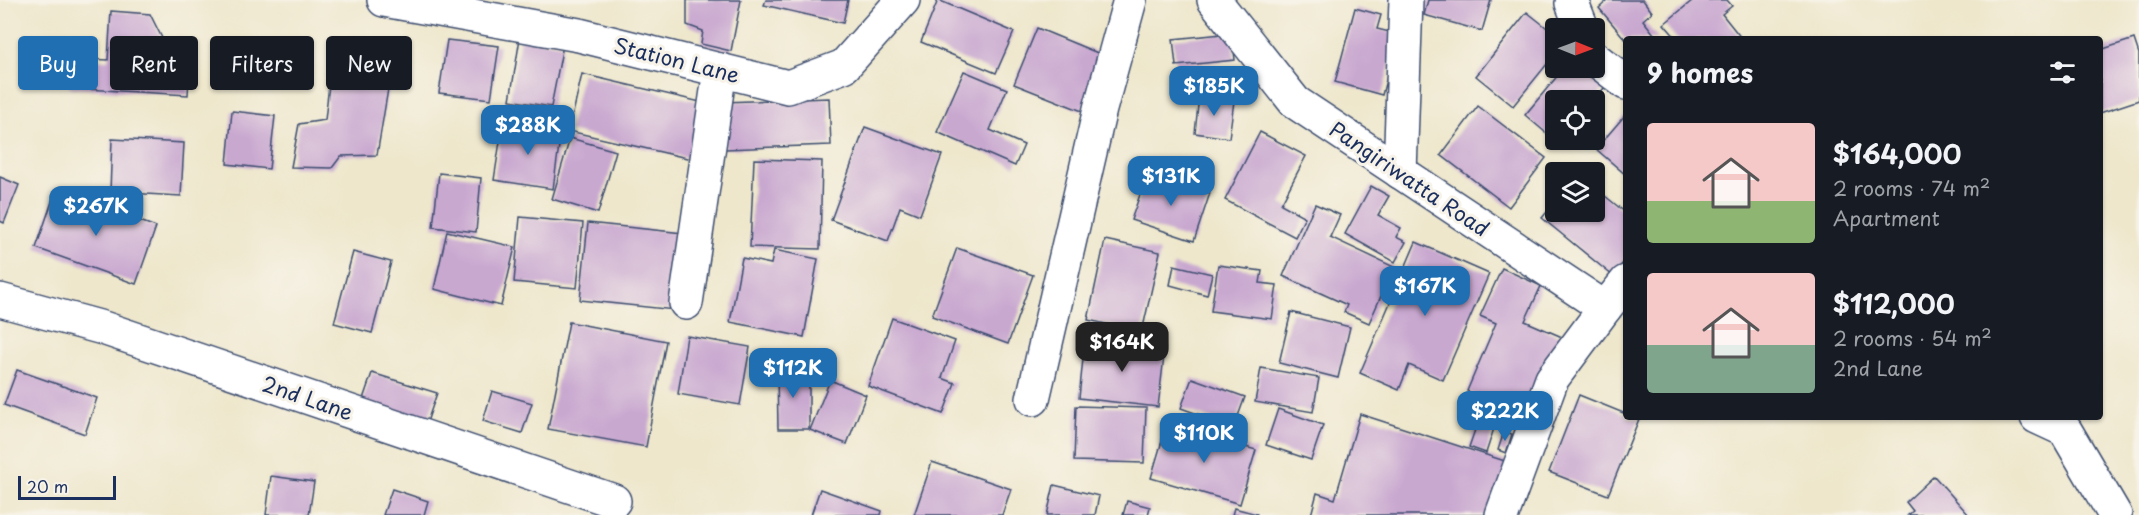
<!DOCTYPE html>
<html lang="en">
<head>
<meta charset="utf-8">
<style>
	:root { --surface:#171b24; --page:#242831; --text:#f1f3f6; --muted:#9ea1a6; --accent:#1f6fb2 }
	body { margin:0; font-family:"Playpen Sans",sans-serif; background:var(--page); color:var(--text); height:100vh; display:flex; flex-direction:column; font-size:22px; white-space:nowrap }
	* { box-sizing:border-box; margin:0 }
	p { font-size:20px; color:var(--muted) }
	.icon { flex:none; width:33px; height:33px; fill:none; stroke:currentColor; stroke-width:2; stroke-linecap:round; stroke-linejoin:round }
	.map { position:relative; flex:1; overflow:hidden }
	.side { position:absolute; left:1623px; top:36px; width:480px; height:384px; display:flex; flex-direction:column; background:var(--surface); border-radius:6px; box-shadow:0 2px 4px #0004 }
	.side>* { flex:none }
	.banner { position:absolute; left:18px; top:36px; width:570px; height:54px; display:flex; gap:12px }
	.needle { width:39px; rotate:91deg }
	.buttons { position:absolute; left:1545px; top:18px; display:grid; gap:12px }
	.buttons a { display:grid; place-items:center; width:60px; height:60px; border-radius:6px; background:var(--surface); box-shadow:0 2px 4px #0004; font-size:30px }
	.scale { position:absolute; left:18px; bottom:15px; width:98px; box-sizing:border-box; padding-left:6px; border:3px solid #1b2f5e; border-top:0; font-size:16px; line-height:21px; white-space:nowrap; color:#1b2f5e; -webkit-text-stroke:4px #f7f3e8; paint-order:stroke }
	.price { position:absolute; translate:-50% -51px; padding:0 14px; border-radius:12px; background:var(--accent); color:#fff; font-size:20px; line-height:39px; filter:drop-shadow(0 2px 3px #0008) }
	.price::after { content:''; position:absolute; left:50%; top:36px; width:18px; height:14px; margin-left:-9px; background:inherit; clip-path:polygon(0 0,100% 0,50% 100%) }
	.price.on { background:#222; color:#fff }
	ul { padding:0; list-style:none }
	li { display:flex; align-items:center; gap:18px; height:150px; padding:0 24px }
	li span { display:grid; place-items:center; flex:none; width:168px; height:120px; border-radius:6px; color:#555 }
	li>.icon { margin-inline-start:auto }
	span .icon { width:72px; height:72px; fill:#fffc; stroke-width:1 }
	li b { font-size:26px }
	h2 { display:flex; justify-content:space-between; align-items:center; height:72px; padding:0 24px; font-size:26px }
	.pill { padding:0 21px; border-radius:6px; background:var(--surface); box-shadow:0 2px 4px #0004; font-size:21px; line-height:54px }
	.pill.on { background:var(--accent); color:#fff }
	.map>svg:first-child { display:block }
	.building { fill:#c9a8d0 }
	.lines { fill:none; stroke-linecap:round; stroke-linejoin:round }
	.minor-casing { stroke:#3b4b6e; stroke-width:36 }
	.minor { stroke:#fff; stroke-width:33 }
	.labels { text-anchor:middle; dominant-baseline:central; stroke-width:6; stroke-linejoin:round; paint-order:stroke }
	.street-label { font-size:21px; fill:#1b2f5e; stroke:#f7f3e8 }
</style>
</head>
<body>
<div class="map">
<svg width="2139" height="515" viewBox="0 0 2139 515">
	<rect width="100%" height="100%" fill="#f7f3e8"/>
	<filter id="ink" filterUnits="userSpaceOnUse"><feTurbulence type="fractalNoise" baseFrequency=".0167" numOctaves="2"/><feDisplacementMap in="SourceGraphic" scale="12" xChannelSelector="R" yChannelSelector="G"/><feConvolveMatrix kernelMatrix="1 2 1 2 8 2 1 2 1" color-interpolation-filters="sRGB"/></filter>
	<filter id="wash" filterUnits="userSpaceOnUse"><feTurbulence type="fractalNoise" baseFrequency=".008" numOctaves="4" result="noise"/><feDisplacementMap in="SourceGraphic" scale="24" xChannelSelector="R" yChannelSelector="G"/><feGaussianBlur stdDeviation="1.35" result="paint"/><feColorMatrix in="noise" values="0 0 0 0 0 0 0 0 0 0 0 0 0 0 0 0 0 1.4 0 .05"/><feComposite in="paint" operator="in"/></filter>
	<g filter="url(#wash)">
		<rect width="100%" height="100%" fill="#eee7cc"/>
		<g id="blocks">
			<g class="building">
				<path d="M687,0H741L731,51L701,44L703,31L687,25Z"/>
				<path d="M766,0H848L843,23L764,5Z"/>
				<path d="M938,0L1014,32L996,73L921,42Z"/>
				<path d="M1428,0H1491L1482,31L1424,15Z"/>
				<path d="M1608,0H1643L1652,12L1643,20L1658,39H1625L1599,8Z"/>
				<path d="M1693,0H1727L1732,6L1722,14L1742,39H1677L1664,24Z"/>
				<path d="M1355,8L1381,15L1377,29L1398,34L1382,95L1335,82Z"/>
				<path d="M111,11L150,14L163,40L191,41L188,95L69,88L70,58L108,60Z"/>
				<path d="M1527,12L1556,35V53L1513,106L1476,76Z"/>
				<path d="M1037,28L1105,56L1082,111L1014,84Z"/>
				<path d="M1232,33L1235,60L1176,66L1173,39Z"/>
				<path d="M520,38L563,45L551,107L510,100Z"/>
				<path d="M2134,39L2139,54V100L2100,113V50Z"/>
				<path d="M447,40L499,46L491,99L439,93Z"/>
				<path d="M1564,68H1592L1609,82L1594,100H1556V140H1562L1559,144L1525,115Z"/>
				<path d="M964,71L1007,89L990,130L1024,145L1015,166L937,132Z"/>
				<path d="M582,74L709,104L696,160L569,131Z"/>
				<path d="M330,76L390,77L377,155L341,156L332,168L291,167L299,124L325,120Z"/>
				<path d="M1199,96L1234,101L1229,138L1195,133Z"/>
				<path d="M829,98L831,145L725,149L724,102Z"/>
				<path d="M1478,106L1546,158L1509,207L1441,155Z"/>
				<path d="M232,111L275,116L269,169L227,164Z"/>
				<path d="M1626,114V175L1596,149Z"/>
				<path d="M503,122L561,131L553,189L494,180Z"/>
				<path d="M865,127L942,155L920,215L900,207L888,241L831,220Z"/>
				<path d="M1260,132L1306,156L1281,204L1305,217L1295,237L1225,200Z"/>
				<path d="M570,138L616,151L598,213L552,199Z"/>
				<path d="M112,139L184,143L181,196L110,192Z"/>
				<path d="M754,159L822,161L820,249L750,247Z"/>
				<path d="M1148,172L1210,193L1194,241L1131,220Z"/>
				<path d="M439,173L481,178L476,232L433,227Z"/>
				<path d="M0,177L19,185L4,223L0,221Z"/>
				<path d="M1371,186L1389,196L1378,215L1401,228L1396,237L1406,242L1395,262L1345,234Z"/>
				<path d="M1594,187L1626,213V259L1613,276L1542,218L1556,201V212H1594Z"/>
				<path d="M56,190L156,227L136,284L36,248Z"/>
				<path d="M1315,204L1340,215L1330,237L1394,267L1369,323L1344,312L1347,305L1283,276Z"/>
				<path d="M520,217L583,223L577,288L514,282Z"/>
				<path d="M588,223L683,233L675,310L580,300Z"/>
				<path d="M447,231L515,247L501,306L434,289Z"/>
				<path d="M1105,240L1160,252L1142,332L1088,320Z"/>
				<path d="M1416,242L1489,274L1443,380L1409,365L1399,390L1360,373Z"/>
				<path d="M957,248L1033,275L1008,344L932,316Z"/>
				<path d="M774,250L818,259L804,337L730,322L742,258L771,264Z"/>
				<path d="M353,252L391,262L372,333L334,323Z"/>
				<path d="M1174,265L1212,274L1207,295L1170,285Z"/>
				<path d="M1218,265L1262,271L1260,283L1277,285L1272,319L1211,311Z"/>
				<path d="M1502,268L1541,286L1525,321L1562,337L1527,418L1467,391L1496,323L1480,316Z"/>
				<path d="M1291,312L1350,327L1338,378L1279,363Z"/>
				<path d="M892,318L955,341L942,378L955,383L943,414L868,386Z"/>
				<path d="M569,322L666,341L646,447L548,429Z"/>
				<path d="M687,336L750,347L740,405L678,394Z"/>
				<path d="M1085,339L1165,348L1158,407L1079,398Z"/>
				<path d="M1261,368L1319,378L1313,412L1255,402Z"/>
				<path d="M17,370L97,398L85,434L4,405Z"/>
				<path d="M777,370H809V429H778Z"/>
				<path d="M372,373L437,393L427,422L362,402Z"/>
				<path d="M1192,378L1245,397L1234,427L1181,408Z"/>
				<path d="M830,380L866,395L847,444L810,430Z"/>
				<path d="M492,391L532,403L522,433L483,421Z"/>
				<path d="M1468,395L1480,398L1475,415L1464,412Z"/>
				<path d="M1579,395L1626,414V417L1639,419L1608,495L1549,472Z"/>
				<path d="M1484,404L1500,410L1486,453L1469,447Z"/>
				<path d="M1076,406L1146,408L1144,463L1074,461Z"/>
				<path d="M1278,409L1323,425L1311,460L1266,445Z"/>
				<path d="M1360,414L1511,463L1494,515H1311L1317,493L1335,499Z"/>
				<path d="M1167,424L1256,450L1240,504L1151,478Z"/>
				<path d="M1504,432L1512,434L1506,453L1498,450Z"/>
				<path d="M932,462L1011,489L1002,515H914Z"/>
				<path d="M271,476L314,482L309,515H266Z"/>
				<path d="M1934,476L1969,515H1908L1913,511L1906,502Z"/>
				<path d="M1054,485L1099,496L1095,515H1047Z"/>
				<path d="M392,489L428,501L424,515H383Z"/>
				<path d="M820,489L882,511L881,515H811Z"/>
				<path d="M1127,501L1150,507L1148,515H1123Z"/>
				<path d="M1234,508L1257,514V515H1232Z"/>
			</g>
		</g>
	</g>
	<g filter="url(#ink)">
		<use href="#blocks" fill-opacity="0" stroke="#3b4b6e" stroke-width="1.5"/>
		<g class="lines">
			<defs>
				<g id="minor">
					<path d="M384,0L579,35L788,87L844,66L903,0"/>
					<path d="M1214,0L1295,102L1605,308L1626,282"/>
					<path d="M1574,0L1572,3L1582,28"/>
					<path d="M1594,58L1626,83"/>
					<path d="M1400,172L1406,0"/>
					<path d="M0,300L103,328L614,501"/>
					<path d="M686,303L720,70"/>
					<path d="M1033,399L1100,109L1130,0"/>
					<path d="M2037,417L2065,430L2115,515"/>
					<path d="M1502,515L1552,379L1605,308"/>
				</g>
			</defs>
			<use href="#minor" class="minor-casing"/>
			<use href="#minor" class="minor"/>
		</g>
	</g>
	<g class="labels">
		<g class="street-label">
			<text transform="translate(677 59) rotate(14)">Station Lane</text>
			<text transform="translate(1410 178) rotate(34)">Pangiriwatta Road</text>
			<text transform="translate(308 397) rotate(19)">2nd Lane</text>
		</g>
	</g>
</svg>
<div class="buttons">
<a><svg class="needle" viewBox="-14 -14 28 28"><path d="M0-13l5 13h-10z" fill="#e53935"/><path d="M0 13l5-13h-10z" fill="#9ea1a6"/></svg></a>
<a><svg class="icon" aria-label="locate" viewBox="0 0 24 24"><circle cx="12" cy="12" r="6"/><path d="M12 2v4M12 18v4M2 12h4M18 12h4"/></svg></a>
<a><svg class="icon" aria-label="layers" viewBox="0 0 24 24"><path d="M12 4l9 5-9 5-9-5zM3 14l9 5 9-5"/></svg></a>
</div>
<div class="scale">20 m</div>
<b class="price" style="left:1214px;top:117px">$185K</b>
<b class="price" style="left:528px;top:156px">$288K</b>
<b class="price" style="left:1171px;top:207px">$131K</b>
<b class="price" style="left:96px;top:237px">$267K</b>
<b class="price" style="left:1425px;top:317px">$167K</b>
<b class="price on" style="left:1122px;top:373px">$164K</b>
<b class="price" style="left:793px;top:399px">$112K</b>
<b class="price" style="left:1505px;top:442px">$222K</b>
<b class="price" style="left:1204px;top:464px">$110K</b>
<div class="banner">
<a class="pill on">Buy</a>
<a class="pill">Rent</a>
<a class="pill">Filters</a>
<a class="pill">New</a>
</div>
<section class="side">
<h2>9 homes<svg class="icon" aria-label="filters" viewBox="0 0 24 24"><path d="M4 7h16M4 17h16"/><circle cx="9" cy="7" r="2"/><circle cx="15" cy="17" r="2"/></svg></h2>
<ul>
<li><span style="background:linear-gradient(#f6c9c9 65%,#8fb573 0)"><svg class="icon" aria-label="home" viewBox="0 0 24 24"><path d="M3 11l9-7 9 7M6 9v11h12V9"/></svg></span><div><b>$164,000</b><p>2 rooms · 74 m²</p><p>Apartment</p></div></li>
<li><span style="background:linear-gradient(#f6c9c9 60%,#7fa58c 0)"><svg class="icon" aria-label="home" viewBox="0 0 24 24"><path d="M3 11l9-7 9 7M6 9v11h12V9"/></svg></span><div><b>$112,000</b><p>2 rooms · 54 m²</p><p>2nd Lane</p></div></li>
</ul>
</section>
</div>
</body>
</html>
